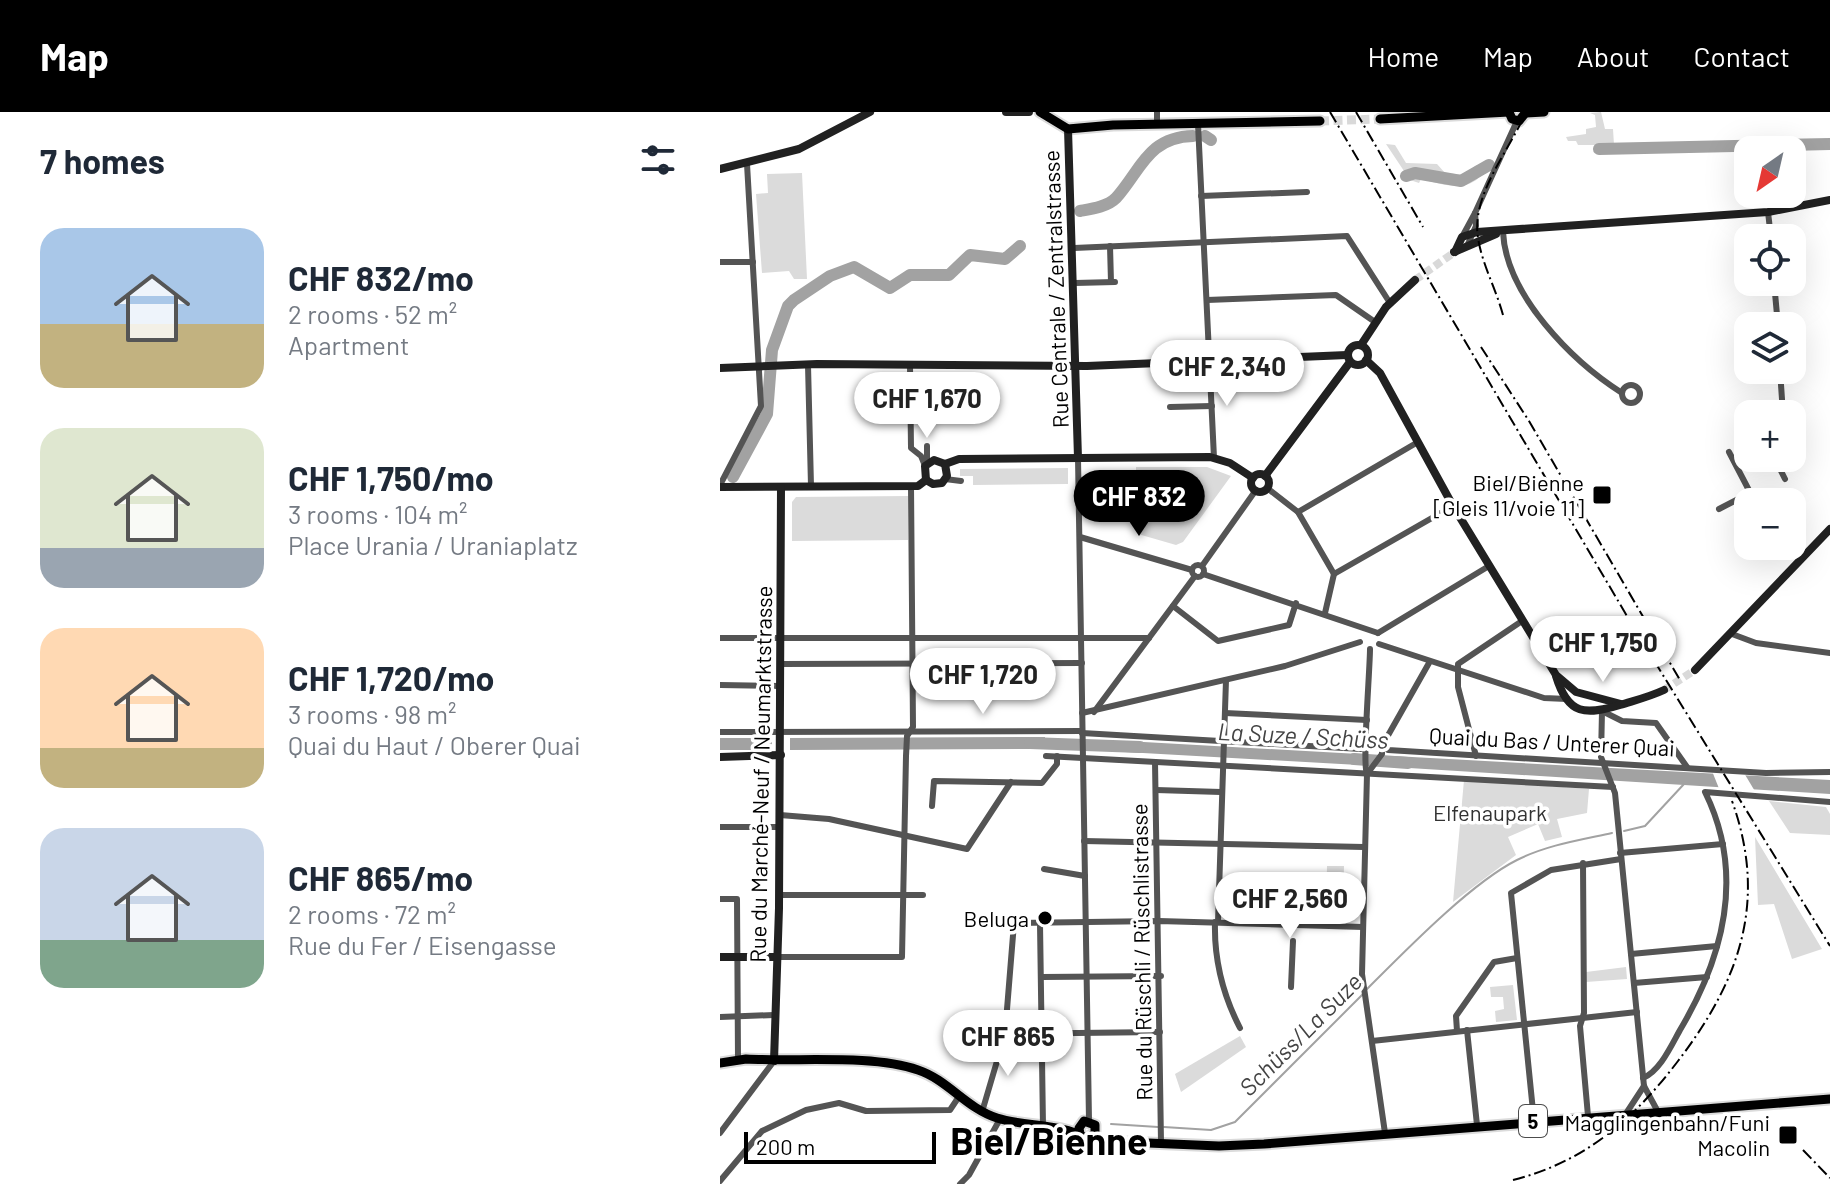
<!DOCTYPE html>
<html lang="en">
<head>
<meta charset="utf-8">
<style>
	:root { --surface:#fff; --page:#f6f6f7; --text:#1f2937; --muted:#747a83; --accent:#000 }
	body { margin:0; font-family:Barlow,sans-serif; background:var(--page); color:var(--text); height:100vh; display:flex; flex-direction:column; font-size:30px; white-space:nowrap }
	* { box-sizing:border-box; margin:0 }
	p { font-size:26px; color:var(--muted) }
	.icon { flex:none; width:44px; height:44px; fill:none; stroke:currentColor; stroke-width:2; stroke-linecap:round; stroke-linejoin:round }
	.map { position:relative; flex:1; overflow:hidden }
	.side { display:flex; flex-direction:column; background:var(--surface); width:720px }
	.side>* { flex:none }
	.needle { width:52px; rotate:214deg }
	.fabs { position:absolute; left:1014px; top:24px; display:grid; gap:16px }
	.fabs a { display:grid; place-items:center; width:72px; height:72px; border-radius:16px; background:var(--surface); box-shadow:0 8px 32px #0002; font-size:40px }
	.scale { position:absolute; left:24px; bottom:20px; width:192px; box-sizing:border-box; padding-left:8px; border:4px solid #000; border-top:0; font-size:22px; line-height:28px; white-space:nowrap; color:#000; -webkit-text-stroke:6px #fff; paint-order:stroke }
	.price { position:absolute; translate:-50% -68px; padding:0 18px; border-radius:28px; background:#fff; color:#222; font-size:26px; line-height:52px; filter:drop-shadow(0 2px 4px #0008) }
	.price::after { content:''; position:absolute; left:50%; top:48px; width:24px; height:18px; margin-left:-12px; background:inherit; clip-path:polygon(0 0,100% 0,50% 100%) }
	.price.current { background:var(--accent); color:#fff }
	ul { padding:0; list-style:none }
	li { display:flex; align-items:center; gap:24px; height:200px; padding:0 40px }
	li span { display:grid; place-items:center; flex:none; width:224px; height:160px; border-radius:24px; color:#555 }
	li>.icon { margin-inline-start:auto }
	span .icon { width:96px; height:96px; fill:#fffc; stroke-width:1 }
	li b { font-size:34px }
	h2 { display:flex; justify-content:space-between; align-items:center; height:96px; padding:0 40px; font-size:34px }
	header { display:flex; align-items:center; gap:48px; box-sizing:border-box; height:112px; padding:0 40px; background:var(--accent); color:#fff }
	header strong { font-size:38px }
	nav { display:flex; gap:44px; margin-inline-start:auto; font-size:28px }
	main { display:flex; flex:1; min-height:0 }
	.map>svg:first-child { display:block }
	.green { fill:#dbdbdb }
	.water { fill:#a2a2a2 }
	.pier { fill:#fff }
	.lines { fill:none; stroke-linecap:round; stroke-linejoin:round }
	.stream { stroke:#a2a2a2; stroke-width:2 }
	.river { stroke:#a2a2a2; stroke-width:12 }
	.secondary-tunnel { stroke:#d9d9d9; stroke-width:8; stroke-dasharray:8 4; stroke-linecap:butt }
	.primary-tunnel { stroke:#d9d9d9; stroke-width:9; stroke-dasharray:9 4.5; stroke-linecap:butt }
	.primary-casing { stroke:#dbdbdb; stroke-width:13 }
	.street { stroke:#545454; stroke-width:6 }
	.secondary { stroke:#212121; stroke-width:8 }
	.primary { stroke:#000; stroke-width:9 }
	.rail { stroke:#000; stroke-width:2; stroke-dasharray:12 4 2 4; stroke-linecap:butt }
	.poi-dot { fill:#000; stroke:#fff; stroke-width:3 }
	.labels { text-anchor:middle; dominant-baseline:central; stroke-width:7; stroke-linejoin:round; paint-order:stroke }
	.shield { fill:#fff; stroke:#4c4c4c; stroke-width:2 }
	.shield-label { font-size:20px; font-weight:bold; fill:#000 }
	.street-label { font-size:22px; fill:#000; stroke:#fff }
	.poi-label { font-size:22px; fill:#000; stroke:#fff; text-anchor:end }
	.park-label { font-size:22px; fill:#323232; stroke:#fff }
	.water-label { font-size:24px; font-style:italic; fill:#434343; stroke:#fff }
	.town-label { font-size:38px; font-weight:bold; fill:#000; stroke:#fff }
</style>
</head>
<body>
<header>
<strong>Map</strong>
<nav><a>Home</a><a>Map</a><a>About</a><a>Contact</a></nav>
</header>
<main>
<section class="side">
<h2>7 homes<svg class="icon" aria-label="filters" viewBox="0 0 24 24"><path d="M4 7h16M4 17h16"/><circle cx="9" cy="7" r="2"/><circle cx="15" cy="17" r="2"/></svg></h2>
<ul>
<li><span style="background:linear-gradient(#a9c7e8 60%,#c2b280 0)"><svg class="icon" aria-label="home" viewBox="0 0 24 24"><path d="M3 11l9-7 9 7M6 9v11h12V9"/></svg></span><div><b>CHF 832/mo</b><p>2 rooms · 52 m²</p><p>Apartment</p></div></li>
<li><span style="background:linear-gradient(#dfe7d0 75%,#9aa5b1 0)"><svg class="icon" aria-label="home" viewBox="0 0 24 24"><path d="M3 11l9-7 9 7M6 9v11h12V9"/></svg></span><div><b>CHF 1,750/mo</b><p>3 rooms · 104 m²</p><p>Place Urania / Uraniaplatz</p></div></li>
<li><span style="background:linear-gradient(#ffd9b3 75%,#c2b280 0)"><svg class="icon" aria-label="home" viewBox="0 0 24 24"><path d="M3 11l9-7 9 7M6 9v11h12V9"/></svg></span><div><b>CHF 1,720/mo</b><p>3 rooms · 98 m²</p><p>Quai du Haut / Oberer Quai</p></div></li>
<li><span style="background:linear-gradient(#c9d6e8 70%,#7fa58c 0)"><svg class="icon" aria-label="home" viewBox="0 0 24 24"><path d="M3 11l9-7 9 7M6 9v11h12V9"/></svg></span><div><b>CHF 865/mo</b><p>2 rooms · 72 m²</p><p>Rue du Fer / Eisengasse</p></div></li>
</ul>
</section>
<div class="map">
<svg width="1110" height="1072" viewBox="0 0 1110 1072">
	<rect width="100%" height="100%" fill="#fff"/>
	<g class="green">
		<path d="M881,0L885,17H893L894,33H858L856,29H848L846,25L866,22V17L876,15L875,3L870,1Z"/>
		<path d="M666,32L675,33L686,51L717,52L725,61L745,63L755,54L772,48C754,83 732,75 701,67L699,71L690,68L688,60L684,59Z"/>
		<path d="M82,61L87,167H74L69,159L42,161L36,82L48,81L47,62Z"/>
		<path d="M416,355H487L511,364L463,430L456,433L418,422V410L442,409V375H416Z"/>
		<path d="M348,356V372L253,373V364H240V357Z"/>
		<path d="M188,384V428L72,429V390L76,385Z"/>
		<path d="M744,668L869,677L867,701L837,707L842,725L825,729L818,712L788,725L796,743L733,790Z"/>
		<path d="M1049,689L1106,695L1110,702V723L1070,721Z"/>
		<path d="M1035,725L1102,837L1072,847L1054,792L1038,793Z"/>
		<path d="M607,754H624L623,797H606Z"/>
		<path d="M906,855L907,867L866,870V860Z"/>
		<path d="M793,873L797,908L776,910L775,899L784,897L783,885H771L770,875Z"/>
		<path d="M520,924L526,935L461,980L455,962Z"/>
	</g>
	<g class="water">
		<path d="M325,625V637L70,638V626Z"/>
		<rect x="0" y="626" width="52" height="12"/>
		<path d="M406,629L639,642V653L405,640Z"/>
		<path d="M674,644L1110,668V682L673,655Z"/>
	</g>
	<path class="pier" d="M992,659L1024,661L1036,681L1000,679Z"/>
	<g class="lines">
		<g class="stream">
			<path d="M904,719L925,714L964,672"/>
			<path d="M647,877C685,839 751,771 797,748C827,733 860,728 892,721"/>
			<path d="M391,1012L438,1015"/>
			<path d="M444,1015L491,1018L515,1010L643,882"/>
		</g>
		<g class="river">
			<path d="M485,24L491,28"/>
			<path d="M879,37L1110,32"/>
			<path d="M686,64L695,61L741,69L769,53"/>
			<path d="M360,99C371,97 387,95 396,86C421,58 428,25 473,24"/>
			<path d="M13,365L47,302L52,238L68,194L74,188L110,164L134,155L170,176L190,163H229L250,143L285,147L300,134"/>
			<path d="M310,631L420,635"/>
			<path d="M634,647L688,651"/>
		</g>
		<g class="secondary-tunnel">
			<path d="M695,168L732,142"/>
			<path d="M944,578L975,558"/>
		</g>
		<path class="primary-tunnel" d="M600,9L660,7"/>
		<defs>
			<g id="primary">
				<path d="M320,0L348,17L393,13L600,9"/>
				<path d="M789,0L792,7L799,9L806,0"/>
				<path d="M806,1L824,0"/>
				<path d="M660,7L789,0"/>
				<path d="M0,951L26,947C77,950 151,942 198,958C228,968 246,996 277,1006C305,1015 340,1011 366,1026L375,1022V1013L364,1009L359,1016L360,1022"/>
				<path d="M372,1025L381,1029L499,1034L544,1032L1110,987"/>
			</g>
		</defs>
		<use href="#primary" class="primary-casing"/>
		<g class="street">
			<path d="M437,0V13"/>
			<path d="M478,12L494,346"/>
			<path d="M481,84L587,80"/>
			<path d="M1048,100L1051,126"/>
			<path d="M783,120C786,183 852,249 902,281"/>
			<path d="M742,125L755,101"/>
			<path d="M748,132L756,114L755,101L797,9"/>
			<path d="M390,134L391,170"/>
			<path d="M354,136L627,124L670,191"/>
			<path d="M0,150H33"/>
			<path d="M1054,170L1058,214"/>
			<path d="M355,171L395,170"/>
			<path d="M487,188L616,183L655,210"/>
			<path d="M88,253L91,374"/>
			<path d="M190,253L191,336L201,344L205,354"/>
			<path d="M1060,258L1063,302"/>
			<circle cx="911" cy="282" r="9"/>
			<path d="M450,295L492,294"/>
			<path d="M207,334V351"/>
			<path d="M1009,340L1033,386"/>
			<path d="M358,346L369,1008"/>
			<path d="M1071,346L1074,353"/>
			<path d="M1061,359L1065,367"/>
			<path d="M225,367L241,369"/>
			<path d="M0,373L41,294L27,52"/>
			<path d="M547,376L578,400L614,462"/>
			<path d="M999,397L1030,381"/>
			<path d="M578,400L698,330"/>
			<path d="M360,425L472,458"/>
			<circle cx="478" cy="459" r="6"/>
			<path d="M482,454L536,378"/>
			<path d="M483,462L658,521"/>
			<path d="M614,462L733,394"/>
			<path d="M453,494L498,529L569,513L576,491"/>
			<path d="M605,501L614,462"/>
			<path d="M658,521L769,454"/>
			<path d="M1012,522L1036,531L1110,541"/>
			<path d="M0,526H429"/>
			<path d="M659,532L824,586L847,587"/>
			<path d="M650,537C650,557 642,653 647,662L642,862L665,1021"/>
			<path d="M61,552L362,551"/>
			<path d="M0,573L61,574"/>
			<path d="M882,599L881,645L895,681L924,974L937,998"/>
			<path d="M882,599L902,609L936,611L967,655"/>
			<path d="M374,600L475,464"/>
			<path d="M362,601L565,554L640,530"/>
			<path d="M505,601L647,608"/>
			<path d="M0,620L362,619"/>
			<path d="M362,621L641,637L662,634L668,638L1046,661L1110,660"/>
			<path d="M326,644L893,675"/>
			<path d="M756,644L738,575V552L802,509"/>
			<path d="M435,650L441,1030"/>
			<path d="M647,662L662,642V634L709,551"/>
			<path d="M436,678L501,680"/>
			<path d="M212,694L214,669L322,671L337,652V644"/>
			<path d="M60,703L109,707L247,737L291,670"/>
			<path d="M0,715H60"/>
			<path d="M364,729L644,735"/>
			<path d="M900,741L1003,732"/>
			<path d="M863,751L864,901L860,914L868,1004"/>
			<path d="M324,757L365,764"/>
			<path d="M59,783H203"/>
			<path d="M0,787H17L18,947"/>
			<path d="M495,810C494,846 503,883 520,916"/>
			<path d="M498,810L506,568"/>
			<path d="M320,812L323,1014"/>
			<path d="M911,842L997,834"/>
			<path d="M57,845H182L186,644L187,624L193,615L191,374"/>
			<path d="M322,865L441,864"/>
			<path d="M914,871L987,865"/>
			<path d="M571,875L573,829"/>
			<path d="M0,905L54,903"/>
			<path d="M747,918L757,1013"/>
			<path d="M737,919L736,904L774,850L797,846"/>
			<path d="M285,922L440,920"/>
			<path d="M652,929L917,900"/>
			<path d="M923,966C940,959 951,934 960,918C1004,844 1025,761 985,680L1110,690"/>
			<path d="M262,1000L285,922L294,811L439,809L643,815"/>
			<path d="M907,1000L924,974"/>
			<path d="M814,1009L791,781L831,758L901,747"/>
			<path d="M0,1021L54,949"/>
			<path d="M0,1069L42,1019L86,998L119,991L146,999L230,998L238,986"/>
			<path d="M240,1072L249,1063L280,1007"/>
		</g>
		<g class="secondary">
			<path d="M286,0H309"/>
			<path d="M348,17L358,346"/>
			<path d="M0,57L79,37L150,0"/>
			<path d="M734,140L776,122"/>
			<path d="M735,140L742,125L757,120L1048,100L1110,88"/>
			<circle cx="638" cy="243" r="10"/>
			<path d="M641,233L666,195L695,168"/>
			<path d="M646,248L660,261L733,394L836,563L856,580L901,592"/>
			<path d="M0,256L97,252L367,254L627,243"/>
			<circle cx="540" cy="371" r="9"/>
			<path d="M545,364L630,250"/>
			<path d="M206,368L205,354L214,348L225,352L239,347L490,345L510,351L533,366"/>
			<path d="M206,368L213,372L222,371L227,364L225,352"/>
			<path d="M0,375L198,374L206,368"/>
			<path d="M975,558L1110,417"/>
			<path d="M836,564C848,604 866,603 900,593C916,588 929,585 944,578"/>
			<path d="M0,645L61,643"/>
			<path d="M0,845H57"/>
			<path d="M54,949L59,796L61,375"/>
		</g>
		<use href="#primary" class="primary"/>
		<g class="rail">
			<path d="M610,0L917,521L1110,834"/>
			<path d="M636,0L703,115"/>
			<path d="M783,203C776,177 762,152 758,126C751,82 790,38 806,0"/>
			<path d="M761,235L809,309L960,568"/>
			<path d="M1083,1038L1110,1066"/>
			<path d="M793,1068C865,1050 914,1007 958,949C1020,868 1048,789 1012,689"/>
		</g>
	</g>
	<g class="poi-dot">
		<rect x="872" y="373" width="20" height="20" rx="4"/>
		<circle cx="325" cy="806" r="8"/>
		<rect x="1058" y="1013" width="20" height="20" rx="4"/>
	</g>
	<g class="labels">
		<rect class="shield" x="799" y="993" width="28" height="32" rx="6"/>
		<g class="shield-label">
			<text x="813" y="1009">5</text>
		</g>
		<g class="street-label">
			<text transform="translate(335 177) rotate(-92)">Rue Centrale / Zentralstrasse</text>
			<text transform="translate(832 629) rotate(3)">Quai du Bas / Unterer Quai</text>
			<text transform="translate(40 662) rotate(-89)">Rue du Marché-Neuf / Neumarktstrasse</text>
			<text transform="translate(421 840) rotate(-91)">Rue du Rüschli / Rüschlistrasse</text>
		</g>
		<g class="poi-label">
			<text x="864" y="370">Biel/Bienne<tspan x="864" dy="25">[Gleis 11/voie 11]</tspan></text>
			<text x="309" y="806">Beluga</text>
			<text x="1050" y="1010">Magglingenbahn/Funi<tspan x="1050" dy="25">Macolin</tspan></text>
		</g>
		<g class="park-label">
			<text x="770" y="700">Elfenaupark</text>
		</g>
		<g class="water-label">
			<text transform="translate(583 623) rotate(3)">La Suze / Schüss</text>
			<text transform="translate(580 922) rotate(-45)">Schüss/La Suze</text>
		</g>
		<g class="town-label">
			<text x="329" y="1028">Biel/Bienne</text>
		</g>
	</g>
</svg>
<div class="fabs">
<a><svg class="needle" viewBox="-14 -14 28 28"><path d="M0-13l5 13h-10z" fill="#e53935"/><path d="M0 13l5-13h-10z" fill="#747a83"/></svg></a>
<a><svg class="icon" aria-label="locate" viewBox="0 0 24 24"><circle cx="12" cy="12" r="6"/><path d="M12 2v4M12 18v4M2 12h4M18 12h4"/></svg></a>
<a><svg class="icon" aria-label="layers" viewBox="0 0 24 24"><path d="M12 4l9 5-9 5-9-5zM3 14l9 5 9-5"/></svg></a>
<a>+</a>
<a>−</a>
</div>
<div class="scale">200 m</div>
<b class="price" style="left:507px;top:296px">CHF 2,340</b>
<b class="price" style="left:207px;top:328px">CHF 1,670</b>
<b class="price current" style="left:419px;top:426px">CHF 832</b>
<b class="price" style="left:883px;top:572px">CHF 1,750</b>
<b class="price" style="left:263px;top:604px">CHF 1,720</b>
<b class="price" style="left:570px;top:828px">CHF 2,560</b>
<b class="price" style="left:288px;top:966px">CHF 865</b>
</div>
</main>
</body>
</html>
